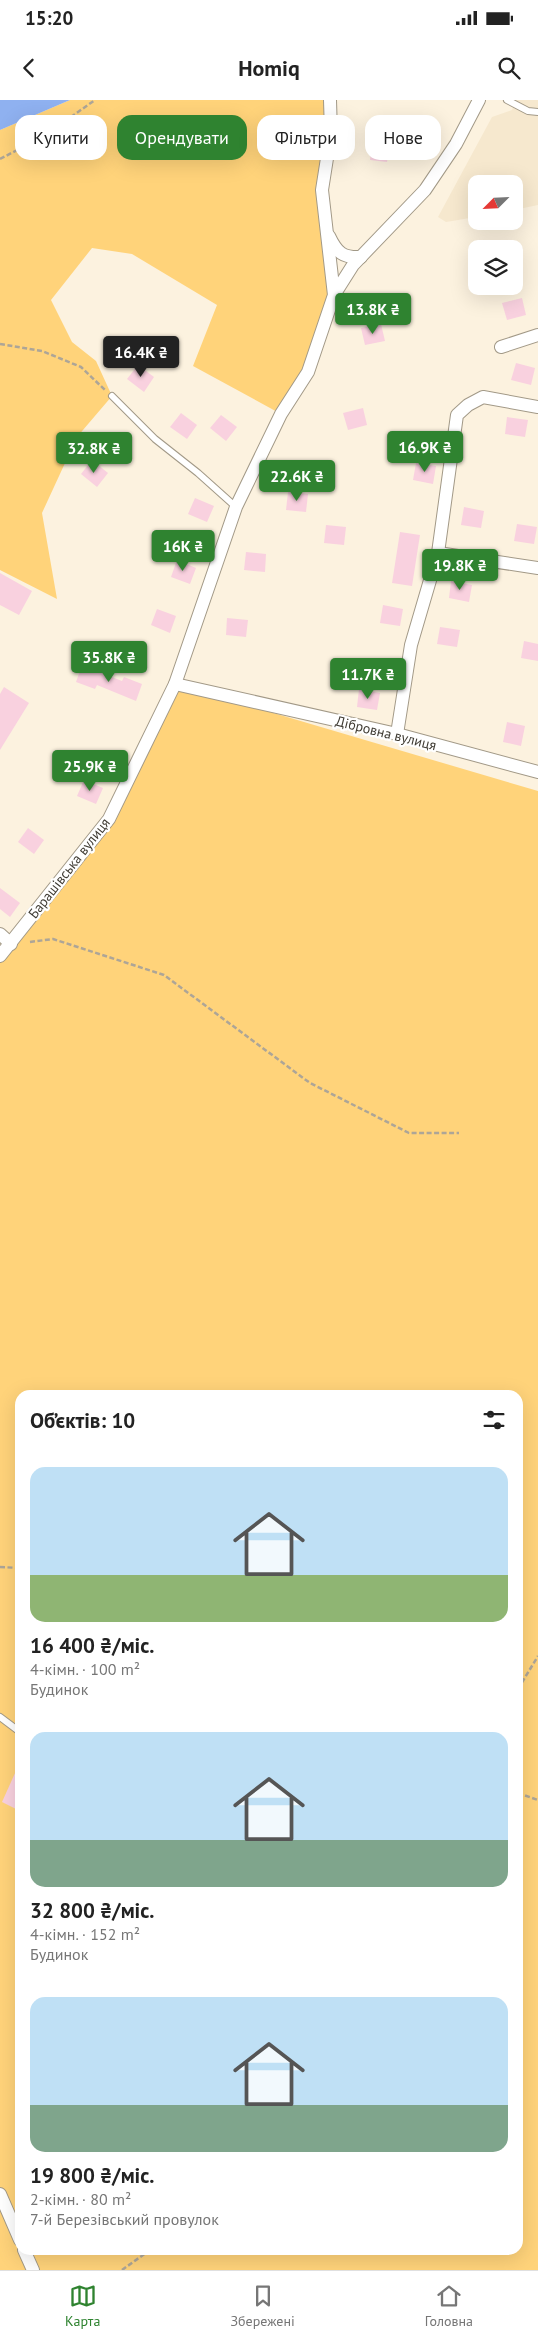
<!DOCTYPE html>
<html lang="uk">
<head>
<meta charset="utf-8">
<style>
	:root { --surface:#fff; --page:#f2f2f2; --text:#222; --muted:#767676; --line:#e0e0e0; --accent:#2f8330 }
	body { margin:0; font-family:"PT Sans",sans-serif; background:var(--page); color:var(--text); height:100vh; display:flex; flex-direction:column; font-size:19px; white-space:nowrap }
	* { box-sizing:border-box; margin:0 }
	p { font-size:16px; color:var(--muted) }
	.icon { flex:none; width:28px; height:28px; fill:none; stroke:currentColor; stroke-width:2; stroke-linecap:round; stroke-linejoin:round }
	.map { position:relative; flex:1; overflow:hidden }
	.panel { position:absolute; left:15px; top:1290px; width:508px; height:865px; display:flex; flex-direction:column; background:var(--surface); border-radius:15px; box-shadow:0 5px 20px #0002 }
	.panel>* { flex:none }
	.top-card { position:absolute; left:15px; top:15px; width:509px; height:45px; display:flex; gap:10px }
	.needle { width:32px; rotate:246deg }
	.fabs { position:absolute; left:468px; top:75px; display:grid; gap:10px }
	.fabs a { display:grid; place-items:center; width:55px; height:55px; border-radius:10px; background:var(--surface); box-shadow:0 5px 20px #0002; font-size:25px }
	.price { position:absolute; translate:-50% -42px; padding:0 11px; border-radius:5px; background:var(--accent); color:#fff; font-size:16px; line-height:32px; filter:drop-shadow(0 1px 2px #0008) }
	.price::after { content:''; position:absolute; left:50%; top:30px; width:15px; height:11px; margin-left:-8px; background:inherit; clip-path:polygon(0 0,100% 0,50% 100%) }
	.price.selected { background:#222; color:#fff }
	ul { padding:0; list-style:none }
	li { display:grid; align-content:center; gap:10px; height:265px; padding:0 15px }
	li span { display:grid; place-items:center; height:155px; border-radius:15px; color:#555 }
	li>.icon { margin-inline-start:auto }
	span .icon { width:90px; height:90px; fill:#fffc; stroke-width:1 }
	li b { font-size:21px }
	h2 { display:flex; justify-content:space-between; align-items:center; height:60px; padding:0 15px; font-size:21px }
	.tag { padding:0 18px; border-radius:15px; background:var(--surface); box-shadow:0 5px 20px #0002; font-size:18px; line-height:45px }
	.tag.selected { background:var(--accent); color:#fff }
	.status { display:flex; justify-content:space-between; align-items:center; height:35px; padding:0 25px; background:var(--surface); direction:ltr }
	.status svg { height:14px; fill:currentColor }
	header { display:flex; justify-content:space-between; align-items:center; height:65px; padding:0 15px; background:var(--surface); font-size:22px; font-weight:700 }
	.dock { display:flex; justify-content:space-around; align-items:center; height:70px; border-top:1px solid var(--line); background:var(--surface); font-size:14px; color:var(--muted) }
	.dock a { display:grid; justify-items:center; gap:2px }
	.dock .selected { color:var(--accent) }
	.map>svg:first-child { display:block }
	.built { fill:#f6e8ce }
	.green { fill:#ffd37a; fill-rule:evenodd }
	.water { fill:#8fb1f0 }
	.building { fill:#f9d1df }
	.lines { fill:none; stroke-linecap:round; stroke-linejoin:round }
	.lane-casing { stroke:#a29987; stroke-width:8 }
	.street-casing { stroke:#a29987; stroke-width:14 }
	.path { stroke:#ada597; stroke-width:2.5; stroke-dasharray:5 2.5; stroke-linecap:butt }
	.lane { stroke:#fff; stroke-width:6 }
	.street { stroke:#fff; stroke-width:12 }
	.labels { text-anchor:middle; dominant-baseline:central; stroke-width:4.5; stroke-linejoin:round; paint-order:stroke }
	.street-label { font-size:14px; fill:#3f3b33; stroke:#fff }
</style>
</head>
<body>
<div class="status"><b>15:20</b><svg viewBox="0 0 49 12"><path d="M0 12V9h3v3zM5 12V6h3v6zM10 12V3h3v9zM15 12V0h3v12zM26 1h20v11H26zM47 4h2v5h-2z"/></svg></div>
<header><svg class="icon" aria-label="back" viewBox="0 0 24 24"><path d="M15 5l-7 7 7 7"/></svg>Homiq<svg class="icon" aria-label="search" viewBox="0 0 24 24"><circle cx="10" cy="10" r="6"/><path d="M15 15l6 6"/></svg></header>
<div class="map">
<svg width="538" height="2170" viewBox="0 0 538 2170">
	<rect width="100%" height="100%" fill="#fcf2df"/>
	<path class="built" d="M516,0H538V105L514,110V84H476V117L446,122L438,117L492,17L512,10Z"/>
	<g class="green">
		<path d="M70,0H330L322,90L334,195L308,272L281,314L193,266L217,205L132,154L92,148L51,200L72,242L96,261L112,296L77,337L42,413L57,499L0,470V30Z"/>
		<path d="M175,584L538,691V2170H0V856L109,719ZM20,1295H518V2150H20Z"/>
	</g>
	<path class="water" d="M0,0H70L0,30Z"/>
	<g class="building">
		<path d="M373,40L390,42L387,62L370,60Z"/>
		<path d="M522,198L526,215L507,220L502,203Z"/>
		<path d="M381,224L385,241L365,245L361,228Z"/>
		<path d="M516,263L535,268L531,285L511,280Z"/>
		<path d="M138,265L154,277L144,292L127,279Z"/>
		<path d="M363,308L367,325L348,330L343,313Z"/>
		<path d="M181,313L197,325L187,339L170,327Z"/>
		<path d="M221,315L237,327L226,341L210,328Z"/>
		<path d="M507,317L528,320L525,337L505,334Z"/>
		<path d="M92,360L108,373L97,387L81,374Z"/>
		<path d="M416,363L436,366L433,384L413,380Z"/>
		<path d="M269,369L289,371L288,389L267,387Z"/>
		<path d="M288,392L308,394L306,412L286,410Z"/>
		<path d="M195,398L214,406L207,422L188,414Z"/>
		<path d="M464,407L484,411L481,428L461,425Z"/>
		<path d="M517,424L537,427L534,444L514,441Z"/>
		<path d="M326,425L346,427L344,445L324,443Z"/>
		<path d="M400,432L420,435L412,486L392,483Z"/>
		<path d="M246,452L266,454L265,472L244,470Z"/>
		<path d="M177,460L196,468L190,484L171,477Z"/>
		<path d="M0,473L32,491L19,515L0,505Z"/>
		<path d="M451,481L472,485L469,502L449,498Z"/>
		<path d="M383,505L403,509L400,526L380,523Z"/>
		<path d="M157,509L176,516L170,533L151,525Z"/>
		<path d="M227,518L248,520L246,537L226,535Z"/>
		<path d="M440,527L460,530L457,547L437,544Z"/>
		<path d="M524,541L538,544V561L521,558Z"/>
		<path d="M82,565L122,581L124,577L142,584L136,601L97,585L95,589L76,582Z"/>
		<path d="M4,587L29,603L0,650V594Z"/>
		<path d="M359,589L380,593L377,610L357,607Z"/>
		<path d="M507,622L525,626L521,646L503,642Z"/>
		<path d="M84,680L103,688L96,704L77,696Z"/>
		<path d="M28,728L44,740L34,754L18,742Z"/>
		<path d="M0,788L20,803L10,817L0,809Z"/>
		<path d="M20,1662V1711L2,1702Z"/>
	</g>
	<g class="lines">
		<defs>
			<g id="lane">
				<path d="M507,0L528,11L538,12"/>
				<path d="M112,296L155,339L198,373L236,407"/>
				<path d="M0,1617L20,1632"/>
			</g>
			<g id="street">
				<path d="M329,136C337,153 343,158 361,157"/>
				<path d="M334,195L353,165L425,90L456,44L479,0"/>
				<path d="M501,247L538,235"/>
				<path d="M438,453L538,468"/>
				<path d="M175,584L397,634L538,672"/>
				<path d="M397,634L411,545L438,453L457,315L468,305L483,297L538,307"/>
				<path d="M0,834L11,844"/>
				<path d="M0,856L109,719L175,584L236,407L281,314L308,272L334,195L322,90L331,33L330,0"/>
				<path d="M0,2094L20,2140"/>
				<path d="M24,2150L33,2170"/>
			</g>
		</defs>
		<use href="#lane" class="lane-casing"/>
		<use href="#street" class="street-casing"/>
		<g class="path">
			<path d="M0,59L44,36L95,0"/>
			<path d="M0,244L42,251L81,267L105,290"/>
			<path d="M30,842L53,839L164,875L310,983L409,1033H459"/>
			<path d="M0,1467L20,1468"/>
			<path d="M518,1589L538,1556"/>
			<path d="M518,1693L538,1700"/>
			<path d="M122,2170L150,2150"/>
		</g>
		<use href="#lane" class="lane"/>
		<use href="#street" class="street"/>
	</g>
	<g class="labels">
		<g class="street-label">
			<text transform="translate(386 633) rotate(14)">Дібровна вулиця</text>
			<text transform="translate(69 768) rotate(-52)">Барашівська вулиця</text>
		</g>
	</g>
</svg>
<div class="fabs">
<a><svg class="needle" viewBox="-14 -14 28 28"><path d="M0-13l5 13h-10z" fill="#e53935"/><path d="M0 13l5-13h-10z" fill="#767676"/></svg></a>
<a><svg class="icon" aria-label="layers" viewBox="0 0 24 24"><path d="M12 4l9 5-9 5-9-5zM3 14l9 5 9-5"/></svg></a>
</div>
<b class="price" style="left:373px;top:235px">13.8K ₴</b>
<b class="price selected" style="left:141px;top:278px">16.4K ₴</b>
<b class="price" style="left:425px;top:373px">16.9K ₴</b>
<b class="price" style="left:94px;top:374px">32.8K ₴</b>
<b class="price" style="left:297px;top:402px">22.6K ₴</b>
<b class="price" style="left:183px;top:472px">16K ₴</b>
<b class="price" style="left:460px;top:491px">19.8K ₴</b>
<b class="price" style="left:109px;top:583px">35.8K ₴</b>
<b class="price" style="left:368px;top:600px">11.7K ₴</b>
<b class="price" style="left:90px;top:692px">25.9K ₴</b>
<div class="top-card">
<a class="tag">Купити</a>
<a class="tag selected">Орендувати</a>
<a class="tag">Фільтри</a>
<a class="tag">Нове</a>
</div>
<section class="panel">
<h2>Об’єктів: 10<svg class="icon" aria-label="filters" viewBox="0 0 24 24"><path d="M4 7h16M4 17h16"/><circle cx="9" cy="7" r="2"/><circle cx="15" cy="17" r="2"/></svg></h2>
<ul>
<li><span style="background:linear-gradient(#bfe0f5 70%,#8fb573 0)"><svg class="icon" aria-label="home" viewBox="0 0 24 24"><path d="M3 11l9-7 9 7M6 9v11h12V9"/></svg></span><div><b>16 400 ₴/міс.</b><p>4-кімн. · 100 m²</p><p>Будинок</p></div></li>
<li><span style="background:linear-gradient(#bfe0f5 70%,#7fa58c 0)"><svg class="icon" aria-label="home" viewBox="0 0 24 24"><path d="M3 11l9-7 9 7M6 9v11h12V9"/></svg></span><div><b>32 800 ₴/міс.</b><p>4-кімн. · 152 m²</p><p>Будинок</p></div></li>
<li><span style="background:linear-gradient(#bfe0f5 70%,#7fa58c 0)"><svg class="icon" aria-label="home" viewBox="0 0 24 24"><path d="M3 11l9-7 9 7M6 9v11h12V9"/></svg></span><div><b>19 800 ₴/міс.</b><p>2-кімн. · 80 m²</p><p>7-й Березівський провулок</p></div></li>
</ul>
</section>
</div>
<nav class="dock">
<a class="selected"><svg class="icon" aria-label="map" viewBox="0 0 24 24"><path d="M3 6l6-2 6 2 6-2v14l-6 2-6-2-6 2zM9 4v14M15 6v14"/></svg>Карта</a>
<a><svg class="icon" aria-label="saved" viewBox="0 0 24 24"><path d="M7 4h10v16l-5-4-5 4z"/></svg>Збережені</a>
<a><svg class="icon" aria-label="home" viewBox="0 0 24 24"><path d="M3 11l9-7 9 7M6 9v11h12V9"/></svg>Головна</a>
</nav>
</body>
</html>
